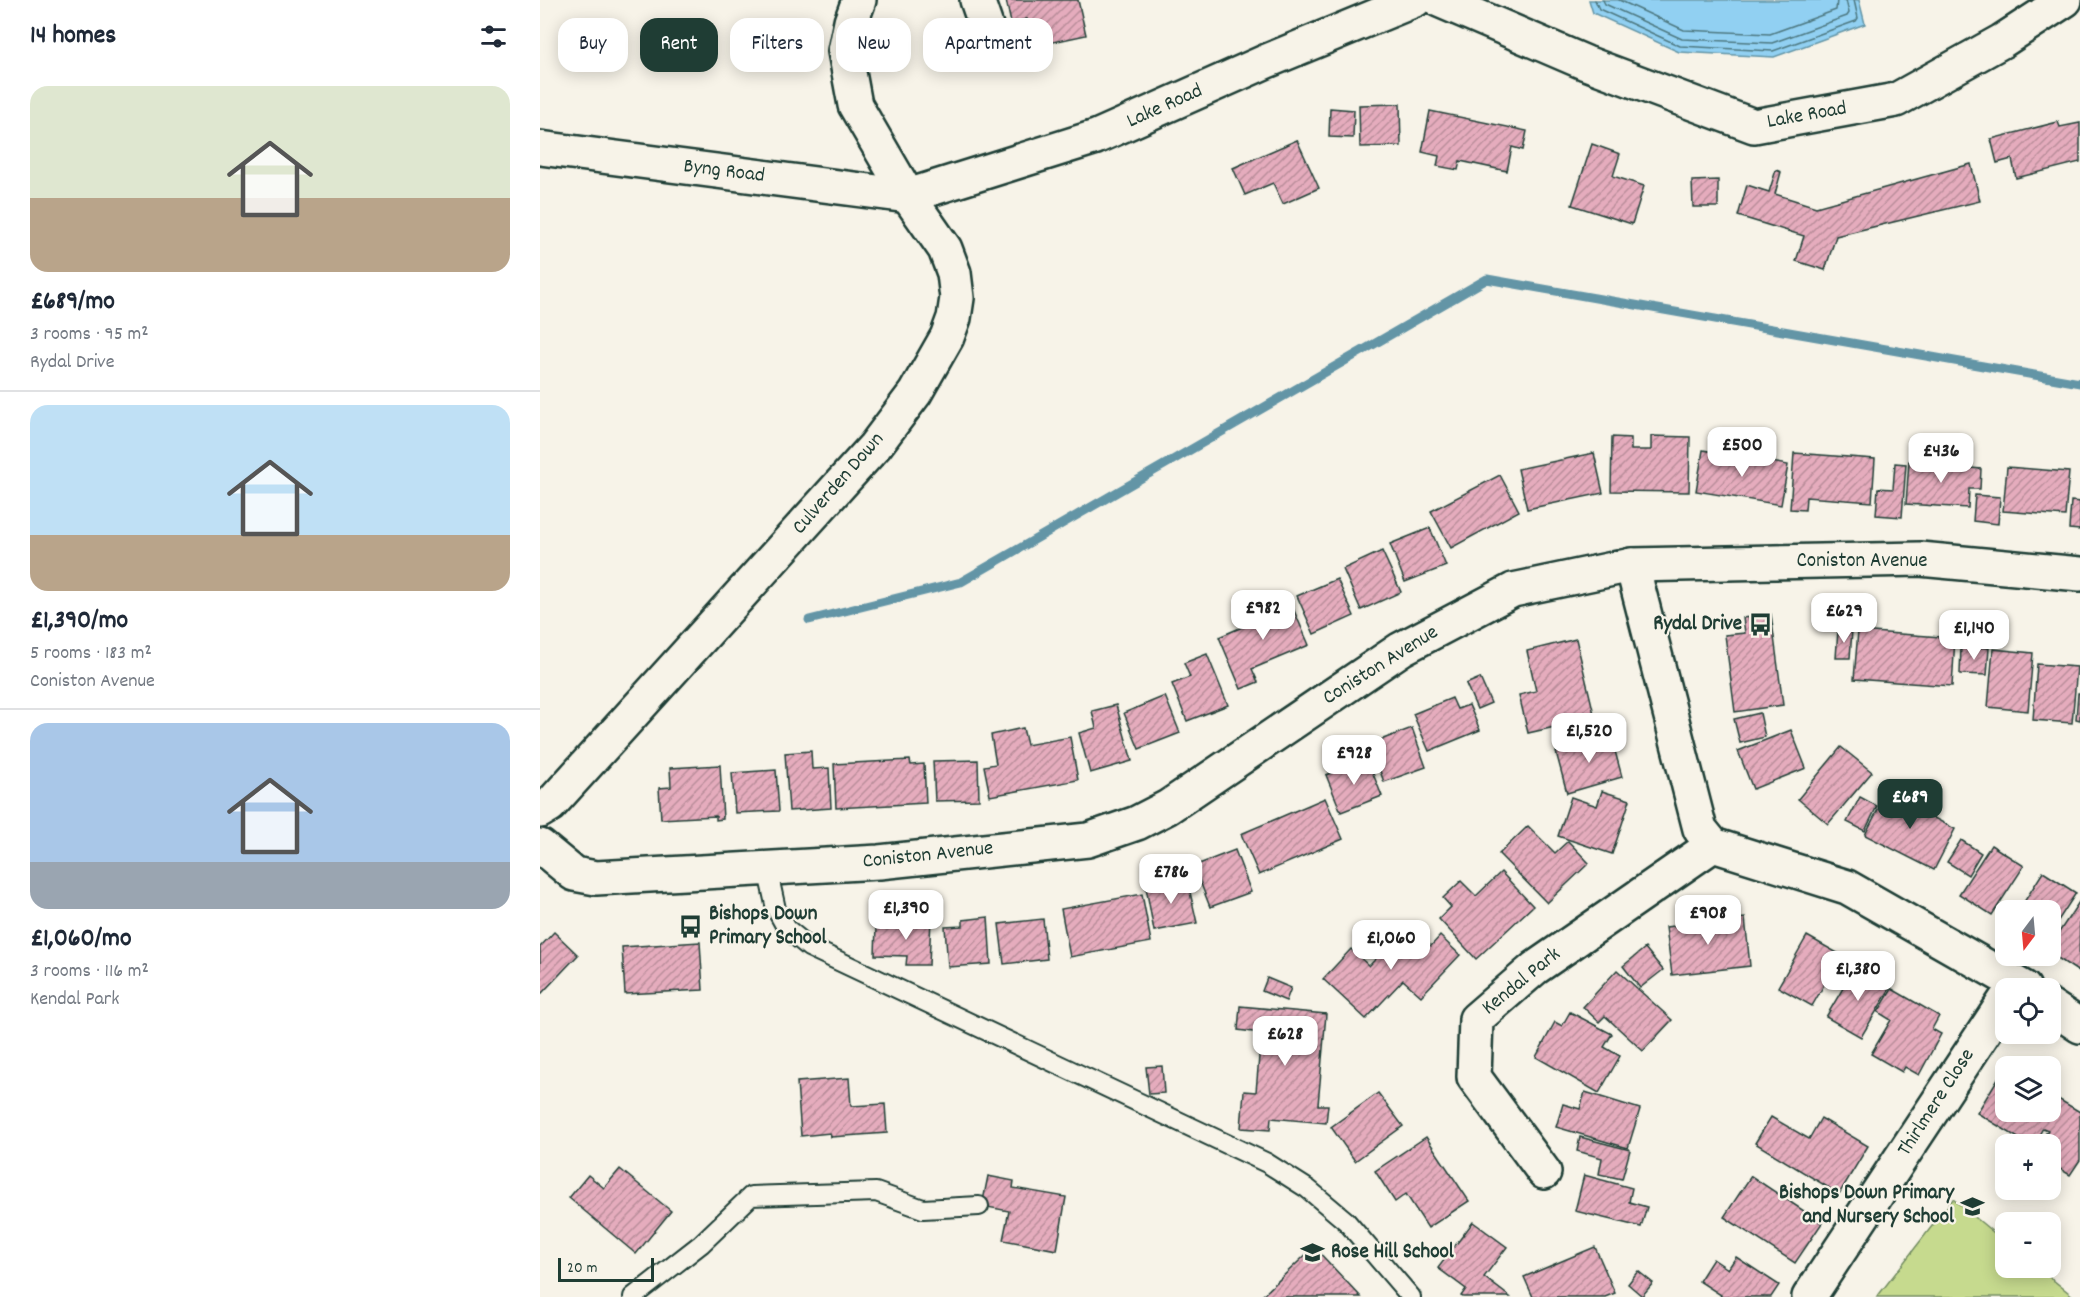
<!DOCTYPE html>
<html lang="en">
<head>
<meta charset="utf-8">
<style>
	:root { --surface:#fff; --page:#f2f2f3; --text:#1f2937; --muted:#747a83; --line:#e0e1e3; --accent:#1f3d34 }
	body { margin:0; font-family:Dekko,sans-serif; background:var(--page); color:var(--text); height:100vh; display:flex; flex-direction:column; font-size:22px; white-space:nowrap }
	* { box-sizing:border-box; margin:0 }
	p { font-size:20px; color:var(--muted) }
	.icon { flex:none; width:33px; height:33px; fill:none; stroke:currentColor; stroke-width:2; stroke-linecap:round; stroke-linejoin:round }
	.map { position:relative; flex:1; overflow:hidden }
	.drawer { display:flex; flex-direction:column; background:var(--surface); width:540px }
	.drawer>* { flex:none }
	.top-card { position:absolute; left:18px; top:18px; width:570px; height:54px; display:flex; gap:12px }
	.needle { width:39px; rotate:196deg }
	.fabs { position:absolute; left:1455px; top:900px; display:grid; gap:12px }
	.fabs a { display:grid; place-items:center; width:66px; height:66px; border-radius:12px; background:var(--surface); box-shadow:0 3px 15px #0003; font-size:30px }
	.scale { position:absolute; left:18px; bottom:15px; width:96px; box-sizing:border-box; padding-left:6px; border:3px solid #1f3d34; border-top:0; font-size:16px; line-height:21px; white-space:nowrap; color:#1f3d34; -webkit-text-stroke:4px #f7f3e8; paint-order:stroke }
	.price { position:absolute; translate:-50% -51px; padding:0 14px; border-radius:12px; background:#fff; color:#222; font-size:20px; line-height:39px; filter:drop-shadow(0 2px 3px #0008) }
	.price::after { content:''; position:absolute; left:50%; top:36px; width:18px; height:14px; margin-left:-9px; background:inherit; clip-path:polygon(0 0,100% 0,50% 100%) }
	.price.on { background:var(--accent); color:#fff }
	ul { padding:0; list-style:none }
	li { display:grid; align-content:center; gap:12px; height:318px; padding:0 30px }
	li+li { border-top:2px solid var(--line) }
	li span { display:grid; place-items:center; height:186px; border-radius:18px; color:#555 }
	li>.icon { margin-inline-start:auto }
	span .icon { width:108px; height:108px; fill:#fffc; stroke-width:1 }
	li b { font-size:26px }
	h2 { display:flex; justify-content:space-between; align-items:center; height:72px; padding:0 30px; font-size:26px }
	.tag { padding:0 21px; border-radius:18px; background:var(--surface); box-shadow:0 3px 15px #0003; font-size:21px; line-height:54px }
	.tag.on { background:var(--accent); color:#fff }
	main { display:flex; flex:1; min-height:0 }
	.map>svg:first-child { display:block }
	.green { fill:#c6da8e; stroke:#728c61; stroke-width:1.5 }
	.water { fill:#91d0f2; stroke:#6395a6; stroke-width:1.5 }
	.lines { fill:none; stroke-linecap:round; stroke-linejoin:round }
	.shore { stroke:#4d7880; stroke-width:1.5 }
	.stream { stroke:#6395a6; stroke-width:9 }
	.building { fill:url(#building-hatch); stroke:#1f3d34; stroke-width:1.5 }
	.service-casing { stroke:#1f3d34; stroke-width:22 }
	.minor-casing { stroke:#1f3d34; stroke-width:38 }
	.service { stroke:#f7f3e8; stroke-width:18 }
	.minor { stroke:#f7f3e8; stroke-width:33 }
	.labels { text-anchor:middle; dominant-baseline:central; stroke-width:4.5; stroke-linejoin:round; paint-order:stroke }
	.street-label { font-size:21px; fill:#1f3d34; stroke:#f7f3e8 }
	.poi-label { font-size:21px; font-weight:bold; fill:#1f3d34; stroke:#f7f3e8; text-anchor:end }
</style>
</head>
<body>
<main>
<section class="drawer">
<h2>14 homes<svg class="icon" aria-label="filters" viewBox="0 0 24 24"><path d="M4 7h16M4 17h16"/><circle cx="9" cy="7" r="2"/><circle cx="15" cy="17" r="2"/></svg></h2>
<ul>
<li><span style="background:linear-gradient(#dfe7d0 60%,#b9a48a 0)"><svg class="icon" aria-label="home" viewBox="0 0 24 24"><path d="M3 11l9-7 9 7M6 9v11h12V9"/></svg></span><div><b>£689/mo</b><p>3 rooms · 95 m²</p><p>Rydal Drive</p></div></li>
<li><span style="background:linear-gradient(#bfe0f5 70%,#b9a48a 0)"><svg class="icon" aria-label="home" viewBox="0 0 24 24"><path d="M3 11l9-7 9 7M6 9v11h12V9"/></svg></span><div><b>£1,390/mo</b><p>5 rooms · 183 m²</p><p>Coniston Avenue</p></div></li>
<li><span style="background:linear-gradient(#a9c7e8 75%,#9aa5b1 0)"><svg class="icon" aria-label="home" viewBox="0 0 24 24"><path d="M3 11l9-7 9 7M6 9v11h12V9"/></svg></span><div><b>£1,060/mo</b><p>3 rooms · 116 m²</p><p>Kendal Park</p></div></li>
</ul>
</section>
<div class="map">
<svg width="1540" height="1297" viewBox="0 0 1540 1297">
	<defs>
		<pattern id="building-hatch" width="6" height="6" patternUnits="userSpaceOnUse" patternTransform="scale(1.5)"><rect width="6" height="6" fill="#e5acbd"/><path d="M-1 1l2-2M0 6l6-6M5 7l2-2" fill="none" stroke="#b98d9a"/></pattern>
	</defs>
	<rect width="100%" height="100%" fill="#f7f3e8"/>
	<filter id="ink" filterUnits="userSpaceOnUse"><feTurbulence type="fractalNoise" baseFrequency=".0167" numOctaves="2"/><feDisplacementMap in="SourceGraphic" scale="12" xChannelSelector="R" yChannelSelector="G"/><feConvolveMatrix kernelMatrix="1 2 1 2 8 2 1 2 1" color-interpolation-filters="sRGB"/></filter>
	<g filter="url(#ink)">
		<path class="green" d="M1413,1199L1465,1242L1466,1268H1498L1534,1297H1337Z"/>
		<path class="water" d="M1049,0H1319L1325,24L1234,57L1139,52L1053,13Z"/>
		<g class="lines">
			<g class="shore">
				<path d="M1055,0L1059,9L1140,46L1233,51L1316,21L1318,18L1314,0"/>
				<path d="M1063,0L1065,4L1142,39L1232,43L1307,16L1309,13L1306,0"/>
				<path d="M1079,0L1144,30L1230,34L1296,10L1297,0"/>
			</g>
			<path class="stream" d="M269,620L421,582L947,279L1540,383"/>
		</g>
		<g class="building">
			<path d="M466,0H538L546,35L494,46L487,19L471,23Z"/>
			<path d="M860,104L861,146L820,147L819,105Z"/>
			<path d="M790,108L814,110L813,138L789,137Z"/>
			<path d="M890,111L987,131L983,150L972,147L967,171L920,161L918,170L897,166L899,156L882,152Z"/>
			<path d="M1518,122L1520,127L1540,123V162L1476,178L1472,159L1457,163L1451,139Z"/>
			<path d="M757,140L779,188L743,204L733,183L705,195L693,168Z"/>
			<path d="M1052,144L1080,154L1073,176L1104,186L1092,224L1032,205Z"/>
			<path d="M1431,164L1440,201L1296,236L1285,270L1256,261L1264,236L1198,216L1207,185L1229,192L1236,170L1241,172L1235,194L1276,207Z"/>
			<path d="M1178,180V207H1153L1152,181Z"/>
			<path d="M1111,436L1150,437L1149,492L1071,491L1072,437L1091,438V450H1111Z"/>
			<path d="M1163,450L1248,465L1241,505L1156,491Z"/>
			<path d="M1054,453L1063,493L987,509L978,469Z"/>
			<path d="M1254,453L1335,459L1332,502L1266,497L1265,510L1250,509Z"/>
			<path d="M1369,461L1431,465V468L1441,469L1440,489H1429L1428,508L1366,504Z"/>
			<path d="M1355,463L1366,464L1362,517L1336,515L1338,488L1353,489Z"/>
			<path d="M1467,467L1529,472L1525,516L1463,511Z"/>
			<path d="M960,475L979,511L911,548L891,511Z"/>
			<path d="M1435,495L1460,497L1458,524L1433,521Z"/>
			<path d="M1531,501L1540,502V530L1529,529Z"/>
			<path d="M890,528L906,566L865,582L850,544Z"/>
			<path d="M842,551L861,592L821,610L803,569Z"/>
			<path d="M797,579L814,616L774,634L757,596Z"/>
			<path d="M736,596L742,610L752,606L769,645L712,669L718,682L701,689L679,637L723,618L717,604Z"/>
			<path d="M1231,614L1243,705L1195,712L1185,635L1205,633L1203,618Z"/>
			<path d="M1298,630H1312L1310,658H1296Z"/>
			<path d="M1318,631L1415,638L1412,686L1314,679Z"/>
			<path d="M1036,639L1055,718L988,733L979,695L996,691L987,651Z"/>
			<path d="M1421,646L1449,648L1447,675L1420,674Z"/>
			<path d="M1453,649L1493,653L1488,711L1448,707Z"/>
			<path d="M667,654L688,705L647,721L632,684L650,677L644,663Z"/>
			<path d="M1497,664L1537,667L1532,723L1493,720Z"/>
			<path d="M940,678L951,703L937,709L926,684Z"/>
			<path d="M1538,693H1540V720L1536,719Z"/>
			<path d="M625,696L640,733L599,749L584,713Z"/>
			<path d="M912,698L917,709L929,705L940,730L889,751L873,714Z"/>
			<path d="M576,705L592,761L550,773L539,733L556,728L552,711Z"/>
			<path d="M1220,713L1225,737L1200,743L1194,719Z"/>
			<path d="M483,728L487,745L530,737L538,780L450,796L444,766L456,764L451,735Z"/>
			<path d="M872,728L886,767L844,782L830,744Z"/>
			<path d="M1251,730L1266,768L1213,789L1198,751Z"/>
			<path d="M1071,736L1082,777L1027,793L1016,752Z"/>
			<path d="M1301,747L1332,772L1288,824L1258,799Z"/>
			<path d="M271,751L272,769L289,768L291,808L249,811L245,753Z"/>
			<path d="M827,759L842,796L801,812L786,775Z"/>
			<path d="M370,760L371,765L384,764L386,803L296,808L294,764Z"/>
			<path d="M438,760L439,800L395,801L393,761Z"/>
			<path d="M180,765L183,819L176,820V816L121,819L119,788L131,787L130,768Z"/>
			<path d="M236,770L239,811L195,813L192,773Z"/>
			<path d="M1369,790L1385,799L1379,810L1415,829L1394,870L1325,835L1347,792L1364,800Z"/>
			<path d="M1062,791L1090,800L1072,854L1018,836L1031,797L1057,806Z"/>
			<path d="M1320,797L1337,806L1325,831L1307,822Z"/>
			<path d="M785,798L803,839L719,875L701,834Z"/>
			<path d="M988,826L1015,853L1028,841L1049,863L1007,903L959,854Z"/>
			<path d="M1421,840L1441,853L1428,875L1407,862Z"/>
			<path d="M1451,845L1484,866L1452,915L1419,894Z"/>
			<path d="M695,850L711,892L670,907L654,866Z"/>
			<path d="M961,872L993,906L936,959L899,919L911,907L903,898L921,881L936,896Z"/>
			<path d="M1503,872L1536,893L1510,933V910H1479Z"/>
			<path d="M647,879L657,923L614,931L606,887Z"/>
			<path d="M602,894L611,942L530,957L521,909Z"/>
			<path d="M1539,902L1540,903L1539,972L1510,953V946Z"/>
			<path d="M363,917L391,918L389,965H366L367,956L335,955L336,926L363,927Z"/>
			<path d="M448,917L451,964L408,967L405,927L423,926V920Z"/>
			<path d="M1205,918L1210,966L1132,975L1126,927Z"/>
			<path d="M503,919L507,959L464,964L459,924Z"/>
			<path d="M868,925L891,946L900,936L920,955L881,996L863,980L826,1019L783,979L811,949L829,966Z"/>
			<path d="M14,932L38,955L0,995V947Z"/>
			<path d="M1267,936L1301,955L1272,1006L1238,987Z"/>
			<path d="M160,942L163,990L85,994L82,947Z"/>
			<path d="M1105,948L1123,970L1100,988L1083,966Z"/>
			<path d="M1303,958L1314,965L1303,984L1292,977Z"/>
			<path d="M1316,966L1351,987L1321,1037L1286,1017Z"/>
			<path d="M1077,970L1132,1020L1103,1051L1065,1016L1059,1022L1043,1007Z"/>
			<path d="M727,978L751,988L746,1001L722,991Z"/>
			<path d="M1352,989L1399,1016L1392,1029L1401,1034L1379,1075L1365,1067L1362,1072L1331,1054L1351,1020L1338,1012Z"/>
			<path d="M700,1006L786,1014L778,1105H788L786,1123L731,1118L730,1130L701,1128L704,1091L716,1092L721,1033L698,1030Z"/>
			<path d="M1030,1012L1072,1034L1064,1047L1080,1056L1059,1093L996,1057L1015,1022L1022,1026Z"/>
			<path d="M622,1066L624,1093L609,1094L606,1067Z"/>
			<path d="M1460,1075L1466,1078V1112H1510V1094L1540,1112V1160L1530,1175L1510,1163V1144H1499L1508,1130L1503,1128L1494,1144H1488L1437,1113Z"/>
			<path d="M309,1078L311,1106L345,1104L347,1133L291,1137L290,1133L261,1136L257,1082Z"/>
			<path d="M1045,1092L1100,1109L1088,1148L1016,1127L1023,1104L1040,1109Z"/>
			<path d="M838,1093L863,1126L815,1161L791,1127Z"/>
			<path d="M1231,1117L1269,1139L1281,1118L1328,1146L1299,1194L1215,1143Z"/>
			<path d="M886,1137L929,1201L888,1228L866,1194L855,1202L835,1171Z"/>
			<path d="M1040,1137L1090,1150L1082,1179L1059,1174L1062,1158L1037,1151Z"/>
			<path d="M80,1169L131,1211L96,1254L29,1198L48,1175L64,1188Z"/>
			<path d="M1044,1175L1092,1188L1089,1202L1107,1207L1101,1227L1035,1211Z"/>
			<path d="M448,1176L474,1181L473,1188L526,1197L517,1250L463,1240L469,1211L442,1206Z"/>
			<path d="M1211,1176L1282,1223L1255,1263L1184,1217Z"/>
			<path d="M933,1222L967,1247L944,1277L970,1297H923L921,1296L926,1289L898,1268Z"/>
			<path d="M774,1247L821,1297H721Z"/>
			<path d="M1055,1247L1075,1293L1065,1297H993L984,1277Z"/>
			<path d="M1196,1257L1239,1285L1231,1297H1180L1181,1295L1159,1281L1173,1259L1188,1269Z"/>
			<path d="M1098,1271L1113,1283L1102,1296L1088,1284Z"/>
		</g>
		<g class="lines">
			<defs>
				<g id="service">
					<path d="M227,868L236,909L247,929L269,947L727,1163L768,1189L806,1221L871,1297"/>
					<path d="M93,1297L161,1244L211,1196L336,1192L383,1209L439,1206"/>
				</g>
				<g id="minor">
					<path d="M437,0L447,29"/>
					<path d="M899,0L1046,63L1214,126L1356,100L1462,41L1525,0"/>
					<path d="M0,148L368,196L556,137L727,61L875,0"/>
					<path d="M1092,565L1160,829L1173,845L1307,887L1484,988"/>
					<path d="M0,811L10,805L335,446L375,393L407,337L414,318L417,298L414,273L405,249L368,196L315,105L305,51L311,22L319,0"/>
					<path d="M0,846L34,874L56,878L339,862L548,840L597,823L628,807L861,649L973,590L1092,565L1380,559L1540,574"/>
					<path d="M1510,1006L1540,1026"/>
					<path d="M1004,1172L934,1077L936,1019L995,968L1173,845"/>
					<path d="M1269,1297L1466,999"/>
				</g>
			</defs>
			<use href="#service" class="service-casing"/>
			<use href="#minor" class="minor-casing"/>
			<use href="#service" class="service"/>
			<use href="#minor" class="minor"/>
		</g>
	</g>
	<defs>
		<symbol id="bus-bare" viewBox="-9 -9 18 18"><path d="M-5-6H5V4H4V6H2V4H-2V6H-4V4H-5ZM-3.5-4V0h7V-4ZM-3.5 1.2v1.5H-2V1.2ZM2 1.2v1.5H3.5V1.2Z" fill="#1f3d34" stroke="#f7f3e8" stroke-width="2.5" paint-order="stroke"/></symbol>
		<symbol id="school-bare" viewBox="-9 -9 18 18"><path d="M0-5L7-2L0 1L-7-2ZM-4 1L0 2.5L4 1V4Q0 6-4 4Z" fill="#1f3d34" stroke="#f7f3e8" stroke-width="2.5" paint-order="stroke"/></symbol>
	</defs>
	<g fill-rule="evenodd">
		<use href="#bus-bare" x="1204" y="608" width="33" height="33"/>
		<use href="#bus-bare" x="134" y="910" width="33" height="33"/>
		<use href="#school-bare" x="1416" y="1190" width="33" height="33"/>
		<use href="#school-bare" x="756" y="1236" width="33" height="33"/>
	</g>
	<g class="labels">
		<g class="street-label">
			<text transform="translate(625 107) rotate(-24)">Lake Road</text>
			<text transform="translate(1267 116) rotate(-10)">Lake Road</text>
			<text transform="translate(184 172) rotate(7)">Byng Road</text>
			<text transform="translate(299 484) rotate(-49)">Culverden Down</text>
			<text x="1322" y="562">Coniston Avenue</text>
			<text transform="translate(841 666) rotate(-32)">Coniston Avenue</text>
			<text transform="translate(388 856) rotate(-6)">Coniston Avenue</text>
			<text transform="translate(982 982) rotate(-39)">Kendal Park</text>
			<text transform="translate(1397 1103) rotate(-57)">Thirlmere Close</text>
		</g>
		<g class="poi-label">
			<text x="1202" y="625">Rydal Drive</text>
			<text x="169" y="915" text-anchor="start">Bishops Down<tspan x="169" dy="24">Primary School</tspan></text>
			<text x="1414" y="1194">Bishops Down Primary<tspan x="1414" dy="24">and Nursery School</tspan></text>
			<text x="791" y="1253" text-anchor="start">Rose Hill School</text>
		</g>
	</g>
</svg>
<div class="fabs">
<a><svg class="needle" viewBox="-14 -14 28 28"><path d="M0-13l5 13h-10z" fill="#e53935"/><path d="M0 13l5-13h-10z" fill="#747a83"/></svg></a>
<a><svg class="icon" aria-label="locate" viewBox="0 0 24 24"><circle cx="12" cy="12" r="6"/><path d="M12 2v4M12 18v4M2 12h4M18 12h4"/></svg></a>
<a><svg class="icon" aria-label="layers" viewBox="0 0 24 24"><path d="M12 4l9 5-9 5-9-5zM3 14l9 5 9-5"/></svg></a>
<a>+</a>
<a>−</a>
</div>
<div class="scale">20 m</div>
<b class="price" style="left:1202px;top:478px">£500</b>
<b class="price" style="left:1401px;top:484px">£436</b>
<b class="price" style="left:723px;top:641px">£982</b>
<b class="price" style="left:1304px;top:644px">£629</b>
<b class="price" style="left:1434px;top:661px">£1,140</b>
<b class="price" style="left:1049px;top:764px">£1,520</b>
<b class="price" style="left:814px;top:786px">£928</b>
<b class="price on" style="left:1370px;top:830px">£689</b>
<b class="price" style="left:631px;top:905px">£786</b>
<b class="price" style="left:366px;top:941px">£1,390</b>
<b class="price" style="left:1168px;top:946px">£908</b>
<b class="price" style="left:851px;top:971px">£1,060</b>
<b class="price" style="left:1318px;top:1002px">£1,380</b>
<b class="price" style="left:745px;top:1067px">£628</b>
<div class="top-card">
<a class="tag">Buy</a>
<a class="tag on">Rent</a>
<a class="tag">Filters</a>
<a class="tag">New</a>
<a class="tag">Apartment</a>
</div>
</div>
</main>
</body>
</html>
